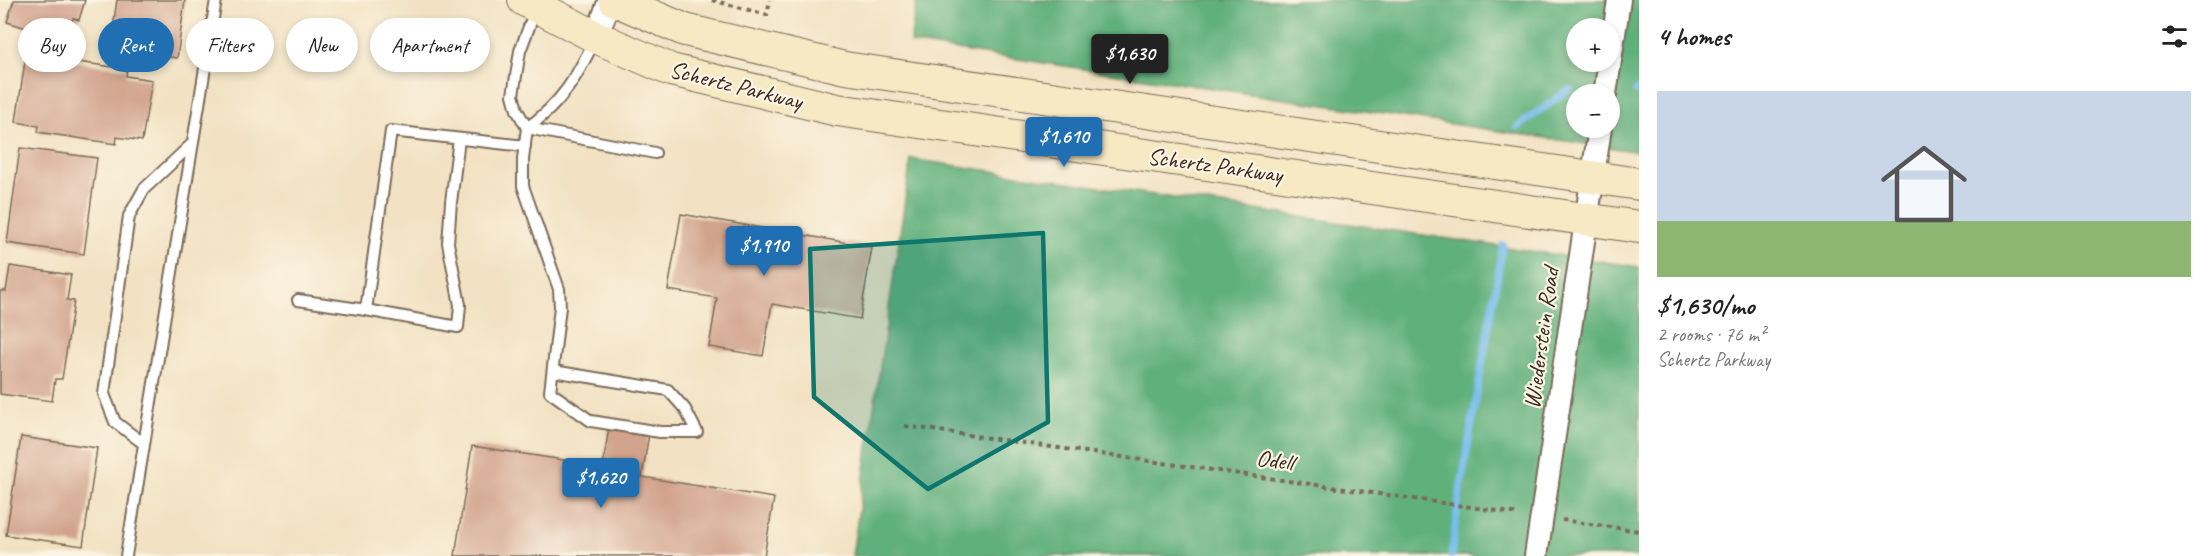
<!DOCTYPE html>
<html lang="en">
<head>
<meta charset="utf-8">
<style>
	:root { --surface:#fff; --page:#f6f6f6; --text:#222; --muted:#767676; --accent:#1f6fb2 }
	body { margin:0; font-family:Caveat,sans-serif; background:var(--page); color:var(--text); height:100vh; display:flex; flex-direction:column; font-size:22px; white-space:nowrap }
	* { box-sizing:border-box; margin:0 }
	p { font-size:20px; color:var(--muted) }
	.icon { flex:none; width:33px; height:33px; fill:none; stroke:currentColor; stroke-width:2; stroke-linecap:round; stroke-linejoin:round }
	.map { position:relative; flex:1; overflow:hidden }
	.side { display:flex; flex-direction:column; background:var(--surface); width:570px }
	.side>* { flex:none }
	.banner { position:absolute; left:18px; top:18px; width:570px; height:54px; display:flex; gap:12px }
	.controls { position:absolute; left:1566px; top:18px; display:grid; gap:12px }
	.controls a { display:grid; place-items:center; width:54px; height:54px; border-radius:50%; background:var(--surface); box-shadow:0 3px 9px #0003; font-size:30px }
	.price { position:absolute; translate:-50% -51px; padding:0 14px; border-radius:6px; background:var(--accent); color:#fff; font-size:20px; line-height:39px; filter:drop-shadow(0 2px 3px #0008) }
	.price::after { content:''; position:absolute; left:50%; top:36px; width:18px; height:14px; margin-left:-9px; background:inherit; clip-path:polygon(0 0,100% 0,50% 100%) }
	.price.on { background:#222; color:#fff }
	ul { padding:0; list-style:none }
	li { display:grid; align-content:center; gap:12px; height:318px; padding:0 18px }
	li span { display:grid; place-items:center; height:186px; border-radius:0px; color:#555 }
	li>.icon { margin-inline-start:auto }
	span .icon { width:108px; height:108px; fill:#fffc; stroke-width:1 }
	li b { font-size:26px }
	h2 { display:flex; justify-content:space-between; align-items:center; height:72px; padding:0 18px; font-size:26px }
	.tag { padding:0 21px; border-radius:27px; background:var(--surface); box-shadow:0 3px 9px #0003; font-size:21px; line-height:54px }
	.tag.on { background:var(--accent); color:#fff }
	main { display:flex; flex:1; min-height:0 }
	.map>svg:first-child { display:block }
	.forest { fill:#60b07b; stroke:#4e6d4c; stroke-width:1.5; fill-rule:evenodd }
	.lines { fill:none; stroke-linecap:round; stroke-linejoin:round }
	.stream { stroke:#78bdef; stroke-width:7 }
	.building { fill:#d1a38c }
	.service-casing { stroke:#7b6a58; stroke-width:14 }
	.minor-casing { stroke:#7b6a58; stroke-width:26 }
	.secondary-casing { stroke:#7b6a58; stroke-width:34 }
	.path { stroke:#7b6a58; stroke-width:4; stroke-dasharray:4.5 4.5; stroke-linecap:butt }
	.service { stroke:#fff; stroke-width:10 }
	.minor { stroke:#fff; stroke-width:22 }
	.secondary { stroke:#f7e9c3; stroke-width:32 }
	.marked { fill:#0f766e; fill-opacity:0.2; stroke:#0f766e; stroke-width:4.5; stroke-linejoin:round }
	.labels { text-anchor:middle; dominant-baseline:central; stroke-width:4.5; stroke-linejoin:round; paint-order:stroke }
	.street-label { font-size:24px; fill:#3b2a1e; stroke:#fcf5e5 }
</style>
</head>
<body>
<main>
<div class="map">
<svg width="1639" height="556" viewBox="0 0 1639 556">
	<rect width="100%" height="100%" fill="#fcf5e5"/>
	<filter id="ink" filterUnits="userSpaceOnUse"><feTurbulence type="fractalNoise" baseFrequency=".0167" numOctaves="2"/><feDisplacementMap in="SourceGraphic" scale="12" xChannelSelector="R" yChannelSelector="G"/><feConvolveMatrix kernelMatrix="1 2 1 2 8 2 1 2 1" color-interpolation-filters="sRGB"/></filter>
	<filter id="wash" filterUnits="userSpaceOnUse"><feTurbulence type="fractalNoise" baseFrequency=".008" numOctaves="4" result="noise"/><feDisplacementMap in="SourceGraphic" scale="24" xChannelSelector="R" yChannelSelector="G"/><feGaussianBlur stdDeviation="1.35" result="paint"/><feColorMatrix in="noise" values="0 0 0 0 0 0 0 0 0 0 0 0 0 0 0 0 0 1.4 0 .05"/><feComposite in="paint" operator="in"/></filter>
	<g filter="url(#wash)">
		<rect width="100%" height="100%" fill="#f2e2c3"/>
		<g class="forest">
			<path d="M917,0H1639V152L910,43ZM1576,28H1610V62H1576ZM1576,94H1610V128H1576Z"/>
			<path d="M911,159L1639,267V556H852Z"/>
		</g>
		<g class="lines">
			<g class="stream">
				<path d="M1636,91L1639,89"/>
				<path d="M1517,127L1570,89"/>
				<path d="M1451,556L1460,492L1503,245"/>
			</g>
		</g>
		<g id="blocks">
			<g class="building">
				<path d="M14,0H85L79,20L73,18L66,40L7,22Z"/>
				<path d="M117,0H185L177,58L110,49Z"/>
				<path d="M49,58L127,69L126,76L152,80L142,141L117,137L116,144L38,132L39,126L16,122L25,61L48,65Z"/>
				<path d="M20,148L97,158L84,254L7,243Z"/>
				<path d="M681,214L872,247L860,319L772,304L763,356L709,347L717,298L668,290Z"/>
				<path d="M10,266L71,275L67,300L74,301L62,379H55L52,401L0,394V291H6Z"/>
				<path d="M609,427L649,433L642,477L774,498L764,556H455L472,446L603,466Z"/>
				<path d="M21,437L97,448L83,546L6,535Z"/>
			</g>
		</g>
	</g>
	<g filter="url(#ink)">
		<use href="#blocks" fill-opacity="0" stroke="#7b6a58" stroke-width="1.5"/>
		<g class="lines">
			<defs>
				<g id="service">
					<path d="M536,8L520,51L513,95L517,110L527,128L523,159V186L559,289L560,307L550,392L591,421L660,432H697L685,409L668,390L553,371"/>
					<path d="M527,128L655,153"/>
					<path d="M527,128C562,103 577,77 595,39"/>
					<path d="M459,139L451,202L448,243L460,305L458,327L366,310L391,131L525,146"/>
					<path d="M298,300L366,310"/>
					<path d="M143,443L115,422L104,394L129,216L144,189L192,144"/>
					<path d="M126,556L216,0"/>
				</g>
				<g id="minor">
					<path d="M596,37L610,0"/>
					<path d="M1605,94L1619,0"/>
					<path d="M1536,556L1600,128"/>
				</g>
				<g id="secondary">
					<path d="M524,0L596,37L671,70L837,110L1639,227"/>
					<path d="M615,0L685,30L845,68L1639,184"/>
				</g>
			</defs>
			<use href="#service" class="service-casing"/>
			<use href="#minor" class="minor-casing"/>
			<use href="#secondary" class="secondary-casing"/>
			<g class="path">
				<path d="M712,0L767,15L770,0"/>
				<path d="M905,426L1519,514"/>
				<path d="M1562,520L1639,531"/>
			</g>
			<use href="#service" class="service"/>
			<use href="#minor" class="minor"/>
			<use href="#secondary" class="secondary"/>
		</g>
	</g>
	<path class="marked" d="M1043,233L1048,422L928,489L814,397L810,249Z"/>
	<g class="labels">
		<g class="street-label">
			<text transform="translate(736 85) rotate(14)">Schertz Parkway</text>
			<text transform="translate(1215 165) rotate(8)">Schertz Parkway</text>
			<text transform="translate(1541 338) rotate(-82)">Wiederstein Road</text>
			<text transform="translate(1275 460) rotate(8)">Odell</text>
		</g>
	</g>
</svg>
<div class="controls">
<a>+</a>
<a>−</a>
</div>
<b class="price on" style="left:1130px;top:85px">$1,630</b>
<b class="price" style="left:1064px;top:168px">$1,610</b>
<b class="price" style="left:764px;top:277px">$1,910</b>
<b class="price" style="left:601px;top:509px">$1,620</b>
<div class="banner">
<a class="tag">Buy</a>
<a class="tag on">Rent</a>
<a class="tag">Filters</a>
<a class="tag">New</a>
<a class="tag">Apartment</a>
</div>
</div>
<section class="side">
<h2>4 homes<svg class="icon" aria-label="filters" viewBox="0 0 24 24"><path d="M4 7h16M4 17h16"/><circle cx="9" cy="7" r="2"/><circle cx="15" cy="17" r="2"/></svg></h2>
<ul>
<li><span style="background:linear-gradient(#c9d6e8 70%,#8fb573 0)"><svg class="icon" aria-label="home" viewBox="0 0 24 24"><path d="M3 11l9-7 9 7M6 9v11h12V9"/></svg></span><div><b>$1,630/mo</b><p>2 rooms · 76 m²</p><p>Schertz Parkway</p></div></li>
</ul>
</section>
</main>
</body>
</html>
